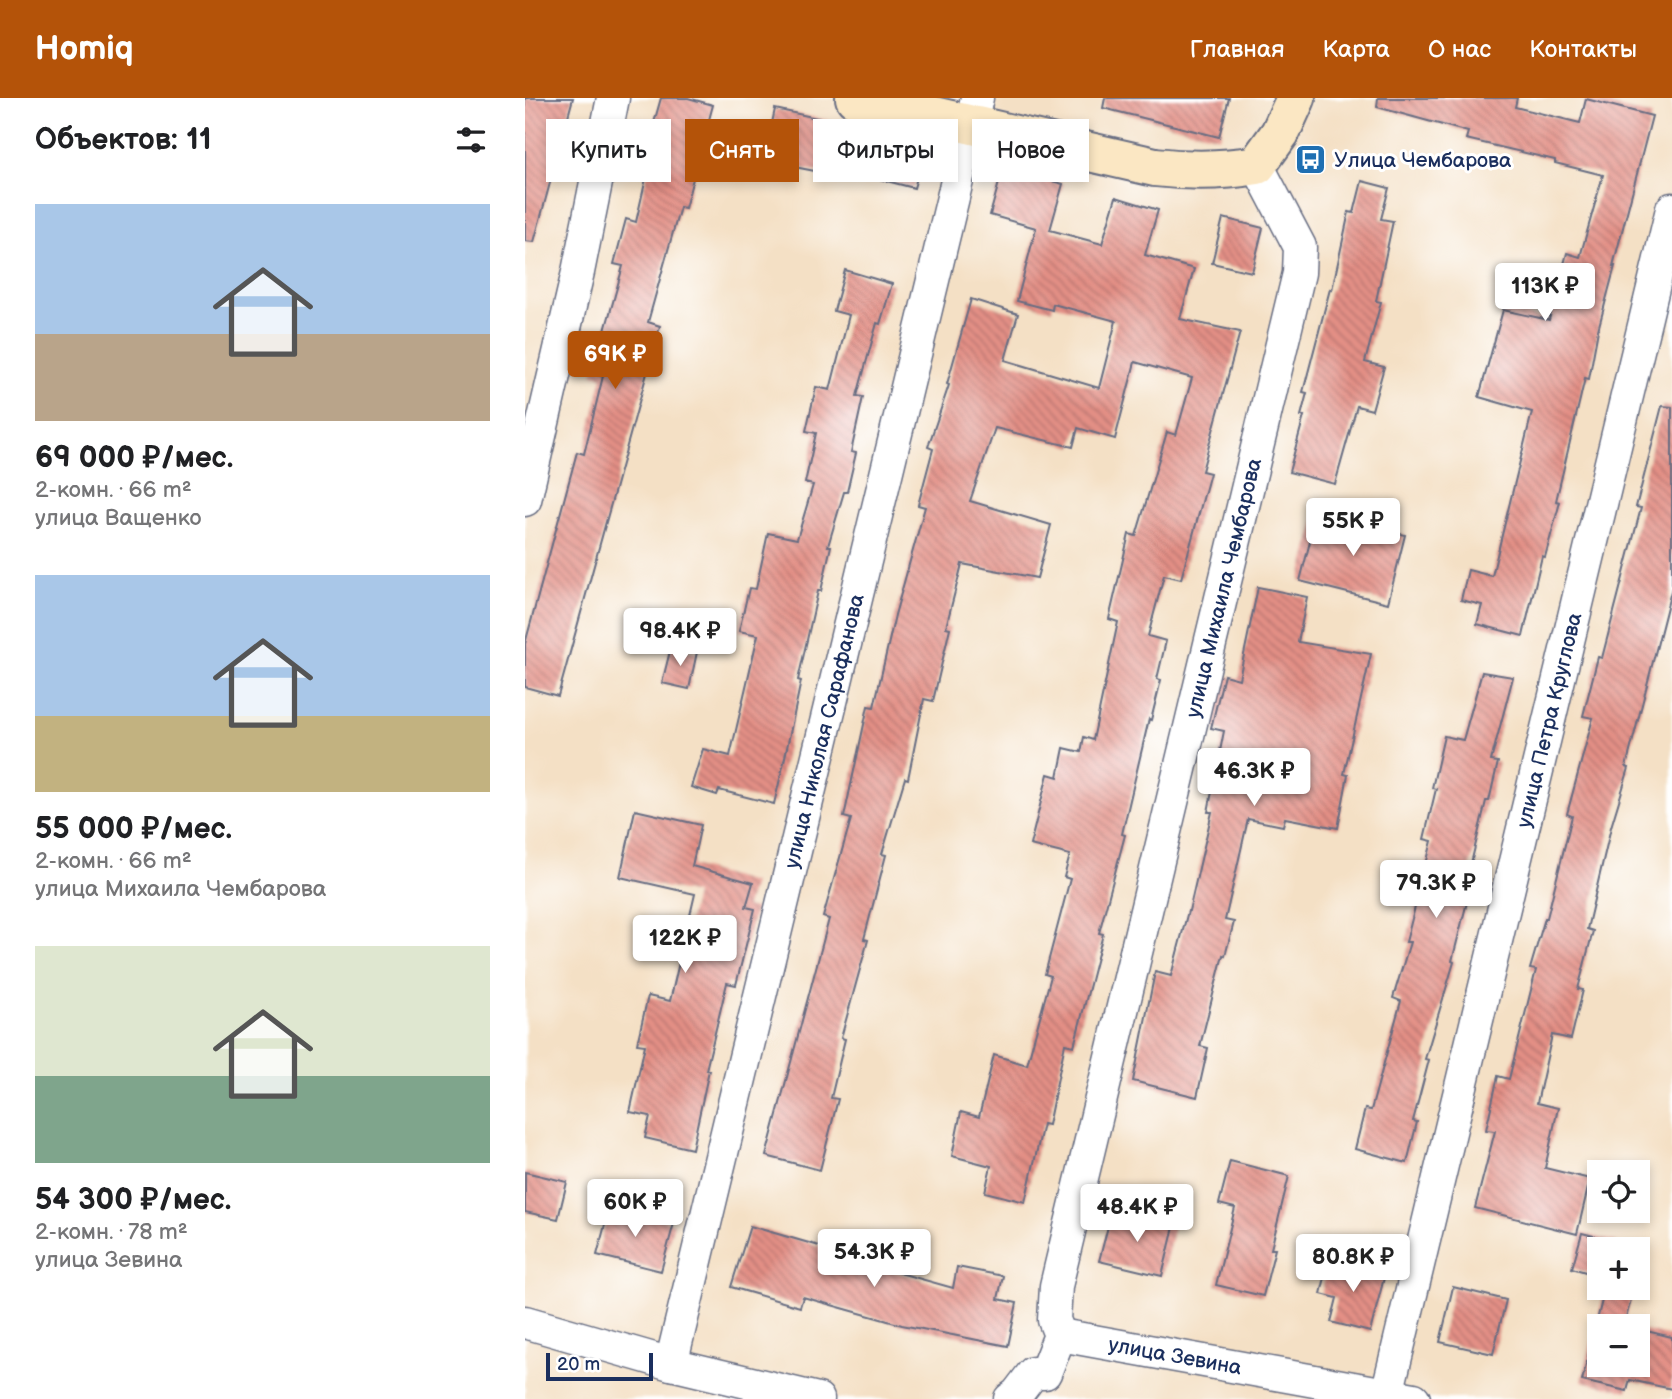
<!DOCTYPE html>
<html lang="ru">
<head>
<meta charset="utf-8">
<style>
	:root { --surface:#fff; --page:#f2f2f2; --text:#202124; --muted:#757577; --accent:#b45309 }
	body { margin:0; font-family:"Balsamiq Sans",sans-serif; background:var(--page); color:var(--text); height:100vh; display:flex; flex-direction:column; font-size:26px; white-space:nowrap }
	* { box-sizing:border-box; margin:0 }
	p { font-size:23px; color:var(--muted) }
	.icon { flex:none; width:38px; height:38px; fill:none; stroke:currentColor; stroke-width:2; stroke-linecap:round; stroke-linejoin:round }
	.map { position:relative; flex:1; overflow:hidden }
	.drawer { display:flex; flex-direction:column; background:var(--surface); width:525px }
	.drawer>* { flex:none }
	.guide { position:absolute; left:21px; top:21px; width:665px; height:63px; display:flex; gap:14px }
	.buttons { position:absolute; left:1062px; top:1062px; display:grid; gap:14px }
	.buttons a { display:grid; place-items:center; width:63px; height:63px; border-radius:0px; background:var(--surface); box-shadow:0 4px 10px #0003; font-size:35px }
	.scale { position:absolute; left:21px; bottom:18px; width:107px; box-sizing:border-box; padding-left:7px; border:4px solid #1b2f5e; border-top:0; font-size:19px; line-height:24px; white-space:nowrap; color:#1b2f5e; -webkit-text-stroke:5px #fff; paint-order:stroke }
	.price { position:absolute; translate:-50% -60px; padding:0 16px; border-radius:7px; background:#fff; color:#222; font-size:23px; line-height:46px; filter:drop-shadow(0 2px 4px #0008) }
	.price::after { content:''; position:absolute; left:50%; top:42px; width:21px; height:16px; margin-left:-10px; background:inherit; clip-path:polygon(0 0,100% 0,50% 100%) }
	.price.on { background:var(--accent); color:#fff }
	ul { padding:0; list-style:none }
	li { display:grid; align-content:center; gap:14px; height:371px; padding:0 35px }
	li span { display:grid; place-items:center; height:217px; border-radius:0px; color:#555 }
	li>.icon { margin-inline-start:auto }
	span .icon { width:126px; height:126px; fill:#fffc; stroke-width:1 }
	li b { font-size:30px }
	h2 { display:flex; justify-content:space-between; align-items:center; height:84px; padding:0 35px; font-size:30px }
	.tag { padding:0 24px; border-radius:0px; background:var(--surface); box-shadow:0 4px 10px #0003; font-size:24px; line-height:63px }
	.tag.on { background:var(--accent); color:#fff }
	header { display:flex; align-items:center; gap:42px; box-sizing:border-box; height:98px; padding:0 35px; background:var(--accent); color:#fff }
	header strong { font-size:33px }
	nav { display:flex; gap:38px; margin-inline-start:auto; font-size:24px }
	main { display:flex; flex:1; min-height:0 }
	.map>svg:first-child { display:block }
	.building { fill:url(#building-back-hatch) }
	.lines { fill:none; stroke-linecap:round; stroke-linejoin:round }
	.street-casing { stroke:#676d82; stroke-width:35 }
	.secondary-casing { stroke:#676d82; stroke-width:42 }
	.street { stroke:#fff; stroke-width:32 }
	.secondary { stroke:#fbe7c3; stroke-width:38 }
	.labels { text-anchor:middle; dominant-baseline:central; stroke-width:6; stroke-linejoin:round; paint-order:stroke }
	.poi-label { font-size:21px; fill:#1b2f5e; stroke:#fff; text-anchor:start }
	.street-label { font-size:21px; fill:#1b2f5e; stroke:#fff }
</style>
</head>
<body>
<header>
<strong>Homiq</strong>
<nav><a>Главная</a><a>Карта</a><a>О нас</a><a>Контакты</a></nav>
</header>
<main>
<section class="drawer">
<h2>Объектов: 11<svg class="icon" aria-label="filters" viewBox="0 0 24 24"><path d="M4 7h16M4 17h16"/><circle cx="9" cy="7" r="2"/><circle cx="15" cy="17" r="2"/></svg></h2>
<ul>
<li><span style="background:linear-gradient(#a9c7e8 60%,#b9a48a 0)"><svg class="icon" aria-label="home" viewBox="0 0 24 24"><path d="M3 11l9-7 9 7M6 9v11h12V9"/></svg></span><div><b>69 000 ₽/мес.</b><p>2-комн. · 66 m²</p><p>улица Ващенко</p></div></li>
<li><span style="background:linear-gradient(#a9c7e8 65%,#c2b280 0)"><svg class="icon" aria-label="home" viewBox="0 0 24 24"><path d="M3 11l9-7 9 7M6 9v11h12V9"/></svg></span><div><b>55 000 ₽/мес.</b><p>2-комн. · 66 m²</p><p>улица Михаила Чембарова</p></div></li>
<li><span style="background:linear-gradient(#dfe7d0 60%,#7fa58c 0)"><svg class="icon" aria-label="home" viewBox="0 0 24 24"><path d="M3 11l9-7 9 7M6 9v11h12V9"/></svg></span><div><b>54 300 ₽/мес.</b><p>2-комн. · 78 m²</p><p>улица Зевина</p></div></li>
</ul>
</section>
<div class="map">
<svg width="1147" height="1301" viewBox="0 0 1147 1301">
	<defs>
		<pattern id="building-back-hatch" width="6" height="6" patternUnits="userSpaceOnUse" patternTransform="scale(1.75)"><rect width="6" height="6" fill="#e38f85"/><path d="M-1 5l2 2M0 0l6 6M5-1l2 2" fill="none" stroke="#b77570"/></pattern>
	</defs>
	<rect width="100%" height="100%" fill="#fff"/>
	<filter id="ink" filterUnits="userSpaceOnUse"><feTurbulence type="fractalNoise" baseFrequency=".0143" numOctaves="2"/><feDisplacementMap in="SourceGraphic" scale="14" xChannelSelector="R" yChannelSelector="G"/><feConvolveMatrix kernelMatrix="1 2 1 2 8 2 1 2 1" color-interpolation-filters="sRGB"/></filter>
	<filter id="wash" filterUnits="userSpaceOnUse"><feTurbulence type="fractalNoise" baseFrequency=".00686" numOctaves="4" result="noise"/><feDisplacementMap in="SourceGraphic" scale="28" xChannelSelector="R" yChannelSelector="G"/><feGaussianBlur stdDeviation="1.57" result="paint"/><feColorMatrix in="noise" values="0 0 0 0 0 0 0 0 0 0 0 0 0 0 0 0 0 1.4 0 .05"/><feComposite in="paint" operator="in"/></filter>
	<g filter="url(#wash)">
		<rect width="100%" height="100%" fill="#f4e0c5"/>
		<g id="blocks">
			<g class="building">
				<path d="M0,0H48L9,144L0,143Z"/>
				<path d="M136,0H163L188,7L160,110L155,109L123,224L135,228L33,598L0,589V546L52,354L59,356L78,278L68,276L98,168L89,166L101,121L111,124L130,41L125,39Z"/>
				<path d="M580,0H704L694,39L578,10Z"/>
				<path d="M853,0H992L990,9L1055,25L1061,1L1127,18L1088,168H1090L1073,232L1064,281L1060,280L1031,403L1035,404L1020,459L1017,458L998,538L952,526L957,507L936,502L943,472L967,478L1007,314L954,299L978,212L1024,222L1042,155L1055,159L1078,77L1030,65V62L941,41L943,34L852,9Z"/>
				<path d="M250,11L306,23L295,74L239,63Z"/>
				<path d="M356,41L400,52L389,90L346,79Z"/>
				<path d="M478,70L538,86L525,132L577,146L591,99L633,112L620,157L669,171L655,221L715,234L677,373L685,375L656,481L639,477L623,538L641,543L632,581L636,582L626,622L624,621L597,736L600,737L574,835L578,836L549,948L540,946L523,1027L518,1026L500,1104L460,1094L466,1068L427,1058L436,1014L454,1019L469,957L502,967L526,878L520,876L545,781L539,779L545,757L505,747L523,676L533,679L539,650L556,654L559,639L568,642L593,524L584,521L604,436L611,438L642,334L651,337L667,280L610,264L590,341L553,330L548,349L470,330L445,403L526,427L512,480L437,466L421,529L425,530L408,603L399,601L383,681L380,680L357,756L361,757L339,841L343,842L316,940L320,941L306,1000L313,1001L295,1072L241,1058L304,821L298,819L326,721L319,719L343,608L349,609L370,517L400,409L393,407L408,351L403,349L424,287L422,286L446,201L493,216L480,262L574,290L591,223L528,206L527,212L492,203L511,130L465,117Z"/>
				<path d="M837,83L864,90L856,121L868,123L851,203L856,204L840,264L859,269L847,312L832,308L810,386L764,374L779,318H776L782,295L778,294L805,191L807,192L824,114L829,115Z"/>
				<path d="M698,120L738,130L727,174L687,165Z"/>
				<path d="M320,172L367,186L355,226L352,225L332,298L338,299L326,354L331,355L322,394H319L303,448H306L296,493H293L273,582L276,583L259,664L249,706L194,692L192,697L166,689L178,651L205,658L233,537L214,533L224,490L231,491L243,435L272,441L288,387L280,385L291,335L281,333L291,289L305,292L324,217L309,213Z"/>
				<path d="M1137,308L1147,309V489L1101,669L1104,670L1086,729L1062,831L1068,833L1053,891L1058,892L1046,941L1027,937L1012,1005L1033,1010L1020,1070L1065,1081L1052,1136L950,1110L970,1033L961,1032L973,978L984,981L1011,872L1005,871L1020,820H1022L1047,718L1042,716L1068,620L1058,618L1073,559L1077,560L1116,410L1111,409Z"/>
				<path d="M792,416L880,437L863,505L775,483Z"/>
				<path d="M733,489L782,499L773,544L846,556L819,676L823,677L813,730L760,720L758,728L723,721L700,822L709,824L700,858L698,857L675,948L683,950L672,999L608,983L630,874L646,878L663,813H664L687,714H683L699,633L686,630L699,577L714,581Z"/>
				<path d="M146,549L172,554L164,591L137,585Z"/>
				<path d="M957,574L988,579L966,663L973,664L964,703H961L937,803L942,804L927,863L929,864L900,961L904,962L888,1023L892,1024L882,1065L830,1051L840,1011L846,1012L876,903L868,900L885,844H881L907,743L899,741L911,691L907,690L919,638L938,642Z"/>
				<path d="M110,712L176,727L167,768L228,785L221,809L230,811L211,887L202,885L181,972H184L167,1051L120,1040L125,1018L105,1014L120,947L112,946L123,898L145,903L170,796L95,779Z"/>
				<path d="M705,1063L764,1078L746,1151H750L738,1198L691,1187L710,1110L694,1106Z"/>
				<path d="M0,1074L42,1084L33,1121L0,1114Z"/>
				<path d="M85,1108L149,1125L136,1173L72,1157Z"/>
				<path d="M587,1113L649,1129L637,1178L574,1163Z"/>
				<path d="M225,1128L322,1156L321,1160L428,1190L432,1169L478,1178L473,1201L492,1205L483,1248L377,1227L278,1199L275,1209L206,1189Z"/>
				<path d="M1057,1135L1092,1144L1090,1152H1074V1178L1047,1170Z"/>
				<path d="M804,1162L860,1176L845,1234L806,1224L812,1200L796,1196Z"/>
				<path d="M928,1189L981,1202L968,1256L915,1244Z"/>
				<path d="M1080,1190H1109L1099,1228H1074V1267H1113V1231L1147,1239V1291L1105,1282L1102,1293L1057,1283Z"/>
			</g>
		</g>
	</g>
	<g filter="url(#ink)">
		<use href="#blocks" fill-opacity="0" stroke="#676d82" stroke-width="2"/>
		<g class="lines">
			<defs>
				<g id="street">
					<path d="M0,402L53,174L88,0"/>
					<path d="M0,1224L146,1266L293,1301"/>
					<path id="s1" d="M535,1237L889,1301"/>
					<path id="s2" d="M146,1266L452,0"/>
					<path id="s3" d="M862,1296L1147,111"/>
					<path id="s4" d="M485,1301L492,1296L508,1275H520L535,1237L529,1222L531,1188L774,175L775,149L732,67"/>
				</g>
				<path id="secondary" d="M330,0L630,69C665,73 697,73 732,67L755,35L771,0"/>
			</defs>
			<use href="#street" class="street-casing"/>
			<use href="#secondary" class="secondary-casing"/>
			<use href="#street" class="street"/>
			<use href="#secondary" class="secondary"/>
		</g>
	</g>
	<defs>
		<symbol id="bus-square" viewBox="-11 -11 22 22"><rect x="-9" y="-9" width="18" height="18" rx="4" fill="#1f6fb2" stroke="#fff"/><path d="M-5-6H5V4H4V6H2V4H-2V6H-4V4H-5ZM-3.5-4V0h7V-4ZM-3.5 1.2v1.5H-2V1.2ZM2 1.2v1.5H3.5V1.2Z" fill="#fff"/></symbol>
	</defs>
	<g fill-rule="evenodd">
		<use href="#bus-square" x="768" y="44" width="35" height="35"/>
	</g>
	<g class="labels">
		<g class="poi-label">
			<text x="809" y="62">Улица Чембарова</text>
		</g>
		<g class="street-label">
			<text stroke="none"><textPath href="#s4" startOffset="856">улица Михаила Чембарова</textPath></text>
			<text stroke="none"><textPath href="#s3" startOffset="693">улица Петра Круглова</textPath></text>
			<text stroke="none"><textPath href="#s2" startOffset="651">улица Николая Сарафанова</textPath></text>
			<text stroke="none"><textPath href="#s1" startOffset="117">улица Зевина</textPath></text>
		</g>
	</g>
</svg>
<div class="buttons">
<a><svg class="icon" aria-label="locate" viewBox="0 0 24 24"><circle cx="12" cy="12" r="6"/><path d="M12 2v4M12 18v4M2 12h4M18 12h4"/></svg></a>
<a>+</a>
<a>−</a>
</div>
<div class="scale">20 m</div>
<b class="price" style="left:1020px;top:225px">113K ₽</b>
<b class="price on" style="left:90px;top:293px">69K ₽</b>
<b class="price" style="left:828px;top:460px">55K ₽</b>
<b class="price" style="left:155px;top:570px">98.4K ₽</b>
<b class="price" style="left:729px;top:710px">46.3K ₽</b>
<b class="price" style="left:911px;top:822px">79.3K ₽</b>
<b class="price" style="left:160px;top:877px">122K ₽</b>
<b class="price" style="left:110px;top:1141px">60K ₽</b>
<b class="price" style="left:612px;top:1146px">48.4K ₽</b>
<b class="price" style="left:349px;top:1191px">54.3K ₽</b>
<b class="price" style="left:828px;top:1196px">80.8K ₽</b>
<div class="guide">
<a class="tag">Купить</a>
<a class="tag on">Снять</a>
<a class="tag">Фильтры</a>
<a class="tag">Новое</a>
</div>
</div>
</main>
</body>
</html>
